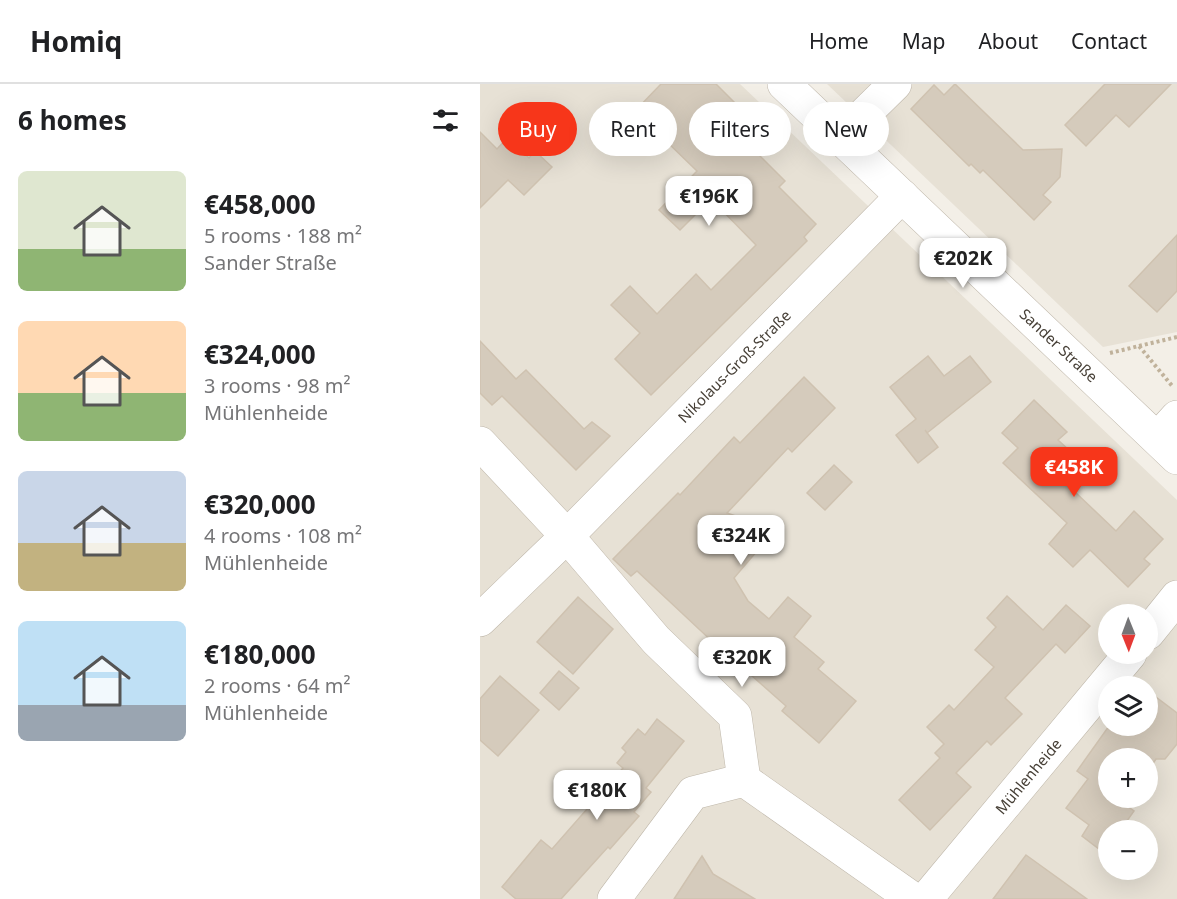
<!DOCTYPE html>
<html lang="en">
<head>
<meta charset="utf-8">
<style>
	:root { --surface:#fff; --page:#f6f6f6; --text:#202124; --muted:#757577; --line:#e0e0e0; --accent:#f7361a }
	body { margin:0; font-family:"Noto Sans",sans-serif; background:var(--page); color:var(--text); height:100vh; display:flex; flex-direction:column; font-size:22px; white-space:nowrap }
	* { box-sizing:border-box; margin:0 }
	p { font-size:20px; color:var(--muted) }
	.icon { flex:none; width:33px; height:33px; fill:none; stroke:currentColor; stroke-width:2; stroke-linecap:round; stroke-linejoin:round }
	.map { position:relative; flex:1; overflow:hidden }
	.details { display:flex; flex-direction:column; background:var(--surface); width:480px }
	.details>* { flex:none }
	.hud { position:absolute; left:18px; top:18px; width:570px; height:54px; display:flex; gap:12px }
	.needle { width:39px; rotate:179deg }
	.tools { position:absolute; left:618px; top:520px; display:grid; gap:12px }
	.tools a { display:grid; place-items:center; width:60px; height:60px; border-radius:50%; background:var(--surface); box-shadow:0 6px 24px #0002; font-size:30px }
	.price { position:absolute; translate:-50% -51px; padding:0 14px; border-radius:12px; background:#fff; color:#222; font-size:20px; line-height:39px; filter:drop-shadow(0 2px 3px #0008) }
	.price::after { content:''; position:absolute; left:50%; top:36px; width:18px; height:14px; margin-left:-9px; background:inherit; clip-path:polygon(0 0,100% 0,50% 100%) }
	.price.on { background:var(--accent); color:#fff }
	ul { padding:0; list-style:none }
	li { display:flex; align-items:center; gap:18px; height:150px; padding:0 18px }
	li span { display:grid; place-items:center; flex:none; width:168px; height:120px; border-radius:9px; color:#555 }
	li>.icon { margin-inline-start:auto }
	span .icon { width:72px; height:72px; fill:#fffc; stroke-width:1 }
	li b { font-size:26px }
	h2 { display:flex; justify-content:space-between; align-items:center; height:72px; padding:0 18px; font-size:26px }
	.tag { padding:0 21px; border-radius:27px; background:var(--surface); box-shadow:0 6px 24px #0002; font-size:21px; line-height:54px }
	.tag.on { background:var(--accent); color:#fff }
	header { display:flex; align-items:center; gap:36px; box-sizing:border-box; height:84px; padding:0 30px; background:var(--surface); border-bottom:2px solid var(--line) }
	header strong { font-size:28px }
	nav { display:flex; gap:33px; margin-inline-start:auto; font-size:21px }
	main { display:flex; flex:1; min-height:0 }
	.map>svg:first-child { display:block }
	.residential { fill:#e7e1d5; fill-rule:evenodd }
	.building { fill:#d5cbbc; stroke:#cfc2b0; stroke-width:1.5 }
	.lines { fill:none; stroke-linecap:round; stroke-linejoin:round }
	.minor-casing { stroke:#bfb7aa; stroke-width:34 }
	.path { stroke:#c0b29b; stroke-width:4; stroke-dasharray:3 3; stroke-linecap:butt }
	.minor { stroke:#fff; stroke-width:33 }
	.labels { text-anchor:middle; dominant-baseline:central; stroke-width:5; stroke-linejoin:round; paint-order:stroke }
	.street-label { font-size:15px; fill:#463f36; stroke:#fff }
</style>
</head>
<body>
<header>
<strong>Homiq</strong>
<nav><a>Home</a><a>Map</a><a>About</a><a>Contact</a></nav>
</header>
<main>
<section class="details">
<h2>6 homes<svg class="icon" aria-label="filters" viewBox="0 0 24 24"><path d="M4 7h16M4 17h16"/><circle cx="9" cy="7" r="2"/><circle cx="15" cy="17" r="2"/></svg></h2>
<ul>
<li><span style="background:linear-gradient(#dfe7d0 65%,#8fb573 0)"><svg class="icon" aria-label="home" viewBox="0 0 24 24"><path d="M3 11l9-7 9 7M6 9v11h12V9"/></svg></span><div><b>€458,000</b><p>5 rooms · 188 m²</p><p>Sander Straße</p></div></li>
<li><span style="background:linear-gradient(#ffd9b3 60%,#8fb573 0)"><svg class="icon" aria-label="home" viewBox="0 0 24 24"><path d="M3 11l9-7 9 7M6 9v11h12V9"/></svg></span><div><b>€324,000</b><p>3 rooms · 98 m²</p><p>Mühlenheide</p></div></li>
<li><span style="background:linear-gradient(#c9d6e8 60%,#c2b280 0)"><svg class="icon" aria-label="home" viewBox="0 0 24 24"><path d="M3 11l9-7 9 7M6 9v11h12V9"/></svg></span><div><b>€320,000</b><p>4 rooms · 108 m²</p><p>Mühlenheide</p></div></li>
<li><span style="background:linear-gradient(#bfe0f5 70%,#9aa5b1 0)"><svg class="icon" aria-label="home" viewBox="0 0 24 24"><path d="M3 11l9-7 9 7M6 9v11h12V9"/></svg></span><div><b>€180,000</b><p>2 rooms · 64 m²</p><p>Mühlenheide</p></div></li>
</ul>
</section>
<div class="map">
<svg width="697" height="815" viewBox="0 0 697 815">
	<rect width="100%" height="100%" fill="#f3efe7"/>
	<g class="residential">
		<path d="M0,0H260L697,416V815H0ZM628,531H668V570H628ZM628,603H668V642H628ZM628,675H668V714H628ZM628,747H668V786H628Z"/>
		<path d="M347,0H697V248L623,263Z"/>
	</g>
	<g class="building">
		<path d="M181,0H236L265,29L251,43L305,97L299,103L336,140L324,153L327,157L171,311L135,275L160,249L131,221L150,202L177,230L216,190L231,206L276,161L231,115L200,146L179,126L217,87L155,27Z"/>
		<path d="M475,0L543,66L582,65L580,93L563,111L571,118L554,136L503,86L500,89L491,80L489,82L431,25L454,1L464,11Z"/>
		<path d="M625,0H691L649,43L636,31L606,62L585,41Z"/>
		<path d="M0,48L17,65L28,53L49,74L55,67L72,83L44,111L28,96L0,124Z"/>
		<path d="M697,151V207L677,228L649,202Z"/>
		<path d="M0,257L36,295L46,286L104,345L112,338L130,352L96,386L22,312L12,321L0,309Z"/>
		<path d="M448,272L464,292L490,272L511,298L447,349L445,346L458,363L438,379L416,351L436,335L410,303Z"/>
		<path d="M324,293L355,324L312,368L308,364L247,429L295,446L254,494L268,517L289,535L308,513L331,532L314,553L344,578L338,585L376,617L339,659L302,627L306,622L247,570L237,571L236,561L157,487L151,492L133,475L198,409L200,411L254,353L260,359Z"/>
		<path d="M554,316L587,348L578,356L613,388L595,408L636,447L654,427L683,455L664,475L670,480L648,503L610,466L593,483L569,460L587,439L523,379L538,364L522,349Z"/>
		<path d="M354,381L372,398L345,426L327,409Z"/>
		<path d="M527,512L563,546L586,521L610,542L585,569L576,560L525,614L542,630L511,661L507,657L476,689L491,703L450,746L419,716L460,674L455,669L464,660L447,643L469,621L474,626L514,583L495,566L516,543L507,534Z"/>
		<path d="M98,513L133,545L93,590L57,558Z"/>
		<path d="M79,587L99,604L79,626L60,609Z"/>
		<path d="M20,592L59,626L18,672L0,656V615Z"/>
		<path d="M668,607L697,629V660L685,675H676L668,687V675H628V714H647L643,719L654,727L640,747H628V772L602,752L609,741L586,724L608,695L597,687L629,642H668Z"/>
		<path d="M177,635L204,657L166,704L171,708L154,728L159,732L130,765L128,763L81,815H36L22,803L61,756L72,765L143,684L137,679L146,668L142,664L158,645L165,651Z"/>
		<path d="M546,771L607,815H513Z"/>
		<path d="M222,772L233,790L275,815H194Z"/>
	</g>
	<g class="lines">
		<defs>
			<g id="minor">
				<path d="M304,0L697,374"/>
				<path d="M360,54L415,0"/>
				<path d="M678,354L697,333"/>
				<path d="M0,359L87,452L176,556L255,632L264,696"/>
				<path d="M0,536L87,452L422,112"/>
				<path d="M668,549L697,513"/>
				<path d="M134,815L213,709L264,696L433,815"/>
				<path d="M446,815L650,570"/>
			</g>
		</defs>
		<use href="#minor" class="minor-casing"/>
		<g class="path">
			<path d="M659,262L697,253"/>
			<path d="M630,269L659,262L693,303"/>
		</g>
		<use href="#minor" class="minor"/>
	</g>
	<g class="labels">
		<g class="street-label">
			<text transform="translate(579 261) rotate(43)">Sander Straße</text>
			<text transform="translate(254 282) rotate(-45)">Nikolaus-Groß-Straße</text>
			<text transform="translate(548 692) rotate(-50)">Mühlenheide</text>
		</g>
	</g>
</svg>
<div class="tools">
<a><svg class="needle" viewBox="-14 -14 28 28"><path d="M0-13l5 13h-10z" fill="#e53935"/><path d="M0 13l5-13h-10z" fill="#757577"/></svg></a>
<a><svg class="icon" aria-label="layers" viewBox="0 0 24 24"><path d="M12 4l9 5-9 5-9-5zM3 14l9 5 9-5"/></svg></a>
<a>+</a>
<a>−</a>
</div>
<b class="price" style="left:229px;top:143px">€196K</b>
<b class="price" style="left:483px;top:205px">€202K</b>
<b class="price on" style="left:594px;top:414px">€458K</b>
<b class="price" style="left:261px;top:482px">€324K</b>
<b class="price" style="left:262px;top:604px">€320K</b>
<b class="price" style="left:117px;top:737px">€180K</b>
<div class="hud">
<a class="tag on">Buy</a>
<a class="tag">Rent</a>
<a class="tag">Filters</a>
<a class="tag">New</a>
</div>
</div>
</main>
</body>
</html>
